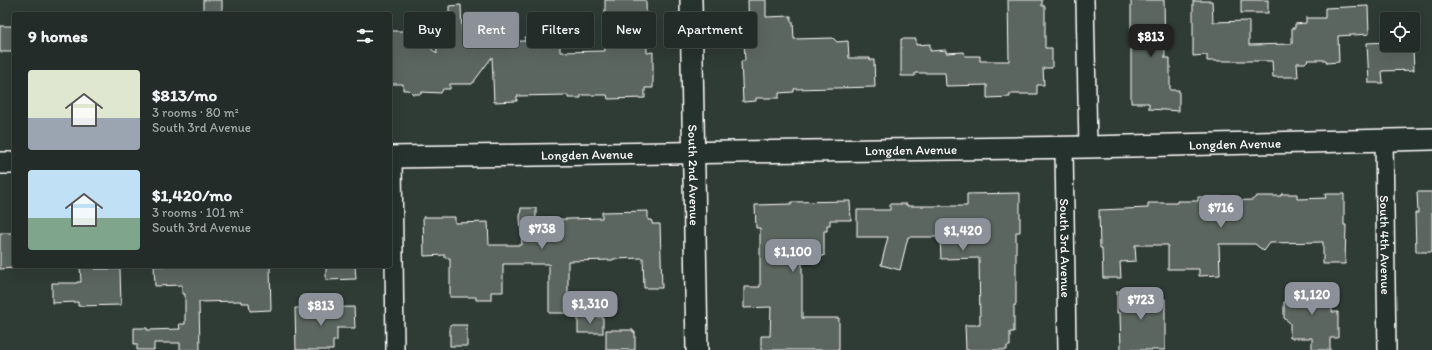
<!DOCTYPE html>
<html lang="en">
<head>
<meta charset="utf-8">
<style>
	:root { --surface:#232c28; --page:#2f3834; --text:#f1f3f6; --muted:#a3a7a8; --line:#404845; --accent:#8c9099 }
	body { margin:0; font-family:Itim,sans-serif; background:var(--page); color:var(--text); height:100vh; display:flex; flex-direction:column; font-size:15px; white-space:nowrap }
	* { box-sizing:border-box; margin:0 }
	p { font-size:13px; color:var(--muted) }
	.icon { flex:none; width:22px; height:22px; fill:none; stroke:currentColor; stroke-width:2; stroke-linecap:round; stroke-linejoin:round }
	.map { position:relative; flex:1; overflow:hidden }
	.details { position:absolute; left:12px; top:12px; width:380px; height:256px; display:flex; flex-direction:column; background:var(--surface); border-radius:4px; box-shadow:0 4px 16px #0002,0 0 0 1px var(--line) }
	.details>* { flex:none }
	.top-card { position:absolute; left:404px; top:12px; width:380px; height:36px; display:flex; gap:8px }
	.fabs { position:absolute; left:1380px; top:12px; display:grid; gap:8px }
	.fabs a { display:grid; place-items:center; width:40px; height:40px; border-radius:4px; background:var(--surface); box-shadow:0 4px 16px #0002,0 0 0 1px var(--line); font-size:20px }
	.price { position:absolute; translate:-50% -34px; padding:0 9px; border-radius:8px; background:var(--accent); color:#fff; font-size:13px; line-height:26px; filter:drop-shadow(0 1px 2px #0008) }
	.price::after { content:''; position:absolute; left:50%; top:24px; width:12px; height:9px; margin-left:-6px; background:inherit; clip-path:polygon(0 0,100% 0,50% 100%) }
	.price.active { background:#222; color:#fff }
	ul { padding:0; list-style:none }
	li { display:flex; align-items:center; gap:12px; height:100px; padding:0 16px }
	li span { display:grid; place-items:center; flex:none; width:112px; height:80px; border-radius:4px; color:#555 }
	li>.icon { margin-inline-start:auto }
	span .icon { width:48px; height:48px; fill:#fffc; stroke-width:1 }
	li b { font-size:17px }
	h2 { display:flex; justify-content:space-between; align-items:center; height:48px; padding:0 16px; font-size:17px }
	.chip { padding:0 14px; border-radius:4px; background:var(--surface); box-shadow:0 4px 16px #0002,0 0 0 1px var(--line); font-size:14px; line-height:36px }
	.chip.active { background:var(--accent); color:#fff }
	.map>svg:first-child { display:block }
	.building { fill:#5b6661; stroke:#fff }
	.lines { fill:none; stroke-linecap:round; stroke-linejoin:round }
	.minor-casing { stroke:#fff; stroke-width:20 }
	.tertiary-casing { stroke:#fff; stroke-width:24 }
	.minor { stroke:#26332d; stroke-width:17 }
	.tertiary { stroke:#26332d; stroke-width:21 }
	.labels { text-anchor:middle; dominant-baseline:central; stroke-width:3; stroke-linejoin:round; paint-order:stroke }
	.street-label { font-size:13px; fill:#fff; stroke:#26332d }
</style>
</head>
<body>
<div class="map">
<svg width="1432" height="350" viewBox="0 0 1432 350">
	<rect width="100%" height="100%" fill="#2f3b35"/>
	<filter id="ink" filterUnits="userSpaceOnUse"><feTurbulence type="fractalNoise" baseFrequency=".025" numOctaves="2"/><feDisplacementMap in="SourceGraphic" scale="8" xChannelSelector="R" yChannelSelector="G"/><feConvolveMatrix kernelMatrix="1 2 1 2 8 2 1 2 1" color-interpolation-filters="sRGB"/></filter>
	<g filter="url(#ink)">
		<g class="building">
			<rect x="203" y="0" width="19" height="14"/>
			<path d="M605,0H646L647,53L653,52V88H645V98L608,99L607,95H581V98H568V95L517,96V101L494,102L492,57L472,84H450V89H443L441,93L422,92L421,94H413L409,90H403V84H390V31H412L437,54L436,35L449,34V6L461,5L462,32L475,31V34H481V42L525,41V37L560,36V52L605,51Z"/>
			<path d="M748,0H766V17L791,16V22H793L794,39L833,38L837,42L848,41L849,58H870V60H874L875,87L794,89V92L779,93V98H756V101L743,102L741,61H745L744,40H749Z"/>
			<path d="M1008,0H1042V6H1045V48H1052V68H1043L1044,85H1037V94H1010V97L987,98V85L946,86L945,73H915V76H901V39H916V45L930,44V51L946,50V53L964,52L965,56H980V61H1009Z"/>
			<path d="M1131,0H1164L1165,58H1170V90H1179V111L1149,109V103H1131Z"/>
			<rect x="1241" y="0" width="27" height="13"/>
			<path d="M1193,1H1212L1213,22L1249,21V45L1292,44V28H1295V24L1306,23V18H1325V8L1368,6L1369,34L1338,36L1339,62L1327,63L1326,60H1308L1305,63H1297L1298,77H1273L1272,61H1207V55L1193,56Z"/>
			<rect x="0" y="26" width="14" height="26"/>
			<path d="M1387,42V45H1399V50L1413,49L1414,70L1382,71L1383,83H1369L1367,43Z"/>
			<path d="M1417,192H1432V252H1416L1415,213H1418Z"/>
			<path d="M1020,193V232H1016V305H1014V332H1010V346H1007V350H966L965,325H980L979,258L941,259L940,237H908L900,270L881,265L888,237H857V210H890V204H907V206H967V194Z"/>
			<path d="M1281,194H1297V199L1326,198L1325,194H1344V225H1346L1345,264H1323V242L1270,243L1264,251L1255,244H1219L1220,275L1199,276V269H1168V245H1135L1136,261L1120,262L1121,278H1103L1102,248H1100L1099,210L1148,208V203H1177V201H1198V197H1224L1225,201L1252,200L1257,196H1281Z"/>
			<path d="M850,201L851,220H830V225H827V231H824V256L802,257V318H839V350H761V336H770L771,307L744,308V287H760V228H756L755,205L791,204V202Z"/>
			<path d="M521,208H536V220L602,218V212L648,211V220H652V224H660L662,288H644L643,258L613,259V260L568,261V313H549V264H503V292H491V300H476V297H450V258H445V255L424,256L423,217H455V223L488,222L489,245H522L520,217Z"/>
			<path d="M0,233H14V268L0,269Z"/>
			<path d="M80,266H95V269H120L121,305L78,306V302L52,303V283H77V282H81Z"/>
			<path d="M154,266H270L271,310L250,311L249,303H241V301L199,302L200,350H180V343H154V350H137V344H134V328H147V330L180,329L179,324H185V294H182V285L155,286Z"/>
			<path d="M326,266H355L356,279L326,280Z"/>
			<path d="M1290,287H1332V312H1338V338H1330V350H1312V338H1290V323L1284,318V302H1290Z"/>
			<path d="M1117,291H1150V299H1165V350H1121L1120,313H1117Z"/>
			<path d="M354,307L355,328H337V341H333V350H296L295,308Z"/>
			<rect x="578" y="317" width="25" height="16"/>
			<rect x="450" y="325" width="17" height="21"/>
			<path d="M606,330H633V332H635V350H606Z"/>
		</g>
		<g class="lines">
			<defs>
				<g id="minor">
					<path d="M1085,0L1088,147"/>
					<path id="s1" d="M1384,140L1387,350"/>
					<path id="s2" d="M1064,147L1067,350"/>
					<path d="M393,156L395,350"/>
				</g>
				<g id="tertiary">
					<path id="s3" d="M691,0L697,350"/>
					<path id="s4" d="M390,157L1088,147L1432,139"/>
					<path d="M0,163H14"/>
				</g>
			</defs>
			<use href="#minor" class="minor-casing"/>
			<use href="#tertiary" class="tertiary-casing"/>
			<use href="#minor" class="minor"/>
			<use href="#tertiary" class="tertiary"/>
		</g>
	</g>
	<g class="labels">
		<g class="street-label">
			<text stroke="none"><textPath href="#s4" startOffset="845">Longden Avenue</textPath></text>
			<text stroke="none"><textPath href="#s4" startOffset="521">Longden Avenue</textPath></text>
			<text stroke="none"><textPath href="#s4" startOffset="197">Longden Avenue</textPath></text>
			<text stroke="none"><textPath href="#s3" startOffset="175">South 2nd Avenue</textPath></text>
			<text stroke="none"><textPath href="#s1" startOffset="105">South 4th Avenue</textPath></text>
			<text stroke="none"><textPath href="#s2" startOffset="101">South 3rd Avenue</textPath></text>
		</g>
	</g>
</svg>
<div class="fabs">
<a><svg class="icon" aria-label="locate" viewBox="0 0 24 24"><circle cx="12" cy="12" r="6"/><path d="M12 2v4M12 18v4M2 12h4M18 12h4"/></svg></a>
</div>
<b class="price active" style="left:1151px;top:58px">$813</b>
<b class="price" style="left:1221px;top:229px">$716</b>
<b class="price" style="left:542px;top:250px">$738</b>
<b class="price" style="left:963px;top:252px">$1,420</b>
<b class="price" style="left:793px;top:273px">$1,100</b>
<b class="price" style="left:1312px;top:316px">$1,120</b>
<b class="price" style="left:1141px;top:321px">$723</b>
<b class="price" style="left:590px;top:325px">$1,310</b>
<b class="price" style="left:321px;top:327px">$813</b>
<div class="top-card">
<a class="chip">Buy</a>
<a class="chip active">Rent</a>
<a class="chip">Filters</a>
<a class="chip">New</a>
<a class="chip">Apartment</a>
</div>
<section class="details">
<h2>9 homes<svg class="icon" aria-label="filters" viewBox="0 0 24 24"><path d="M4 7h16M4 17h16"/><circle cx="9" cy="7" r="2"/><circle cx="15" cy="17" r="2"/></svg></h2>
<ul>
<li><span style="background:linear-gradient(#dfe7d0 60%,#9aa5b1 0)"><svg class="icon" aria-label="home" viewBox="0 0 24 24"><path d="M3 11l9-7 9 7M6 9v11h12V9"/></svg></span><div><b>$813/mo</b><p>3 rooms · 80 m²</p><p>South 3rd Avenue</p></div></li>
<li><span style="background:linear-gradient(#bfe0f5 60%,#7fa58c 0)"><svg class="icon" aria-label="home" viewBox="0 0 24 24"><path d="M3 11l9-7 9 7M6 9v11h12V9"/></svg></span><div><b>$1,420/mo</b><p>3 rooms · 101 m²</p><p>South 3rd Avenue</p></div></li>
</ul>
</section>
</div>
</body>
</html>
